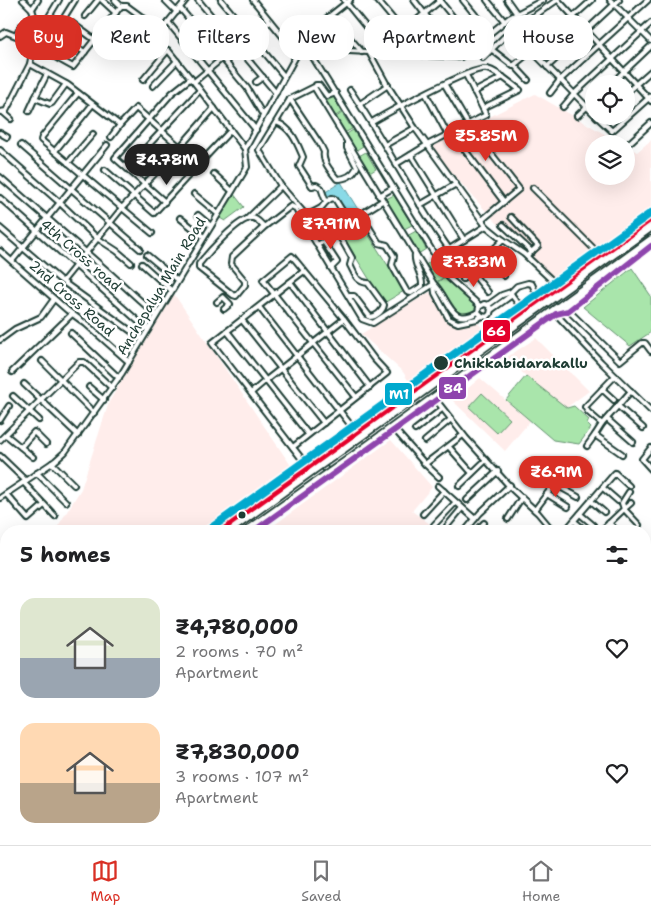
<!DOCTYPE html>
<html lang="en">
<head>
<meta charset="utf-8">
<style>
	:root { --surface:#fff; --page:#f6f6f6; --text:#202124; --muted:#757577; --line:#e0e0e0; --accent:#d93025 }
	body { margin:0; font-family:"Shantell Sans",sans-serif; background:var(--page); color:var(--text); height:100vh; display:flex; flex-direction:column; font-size:19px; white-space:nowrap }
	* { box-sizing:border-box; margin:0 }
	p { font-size:16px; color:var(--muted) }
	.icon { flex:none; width:28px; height:28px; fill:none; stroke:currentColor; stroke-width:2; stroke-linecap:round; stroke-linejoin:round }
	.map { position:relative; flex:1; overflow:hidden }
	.panel { position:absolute; left:0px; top:525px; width:651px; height:320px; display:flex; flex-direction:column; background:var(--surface); border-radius:20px 20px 0 0; box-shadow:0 5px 20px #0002 }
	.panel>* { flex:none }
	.banner { position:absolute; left:15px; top:15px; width:621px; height:45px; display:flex; gap:10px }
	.fabs { position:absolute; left:585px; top:75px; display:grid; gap:10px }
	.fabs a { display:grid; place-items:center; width:50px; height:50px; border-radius:50%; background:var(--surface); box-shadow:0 5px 20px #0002; font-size:25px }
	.price { position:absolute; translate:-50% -42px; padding:0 11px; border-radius:18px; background:var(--accent); color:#fff; font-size:16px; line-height:32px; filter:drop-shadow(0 1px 2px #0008) }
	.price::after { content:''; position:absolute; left:50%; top:30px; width:15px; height:11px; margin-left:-8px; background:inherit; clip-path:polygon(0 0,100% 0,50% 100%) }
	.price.active { background:#222; color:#fff }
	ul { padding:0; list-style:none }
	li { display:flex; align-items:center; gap:15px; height:125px; padding:0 20px }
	li span { display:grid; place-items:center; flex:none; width:140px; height:100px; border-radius:15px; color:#555 }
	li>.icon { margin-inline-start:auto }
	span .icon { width:60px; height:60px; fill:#fffc; stroke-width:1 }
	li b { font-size:21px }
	h2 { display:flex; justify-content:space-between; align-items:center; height:60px; padding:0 20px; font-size:21px }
	.tag { padding:0 18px; border-radius:20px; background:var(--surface); box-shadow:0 5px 20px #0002; font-size:18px; line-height:45px }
	.tag.active { background:var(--accent); color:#fff }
	.tab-bar { display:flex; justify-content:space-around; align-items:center; height:70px; border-top:1px solid var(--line); background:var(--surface); font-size:14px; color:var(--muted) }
	.tab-bar a { display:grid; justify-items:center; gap:2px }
	.tab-bar .active { color:var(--accent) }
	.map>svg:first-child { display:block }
	.built { fill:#ffedeb }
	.green { fill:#a9e5ab; stroke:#649170 }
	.water { fill:#8adae7; stroke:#5f9b9f }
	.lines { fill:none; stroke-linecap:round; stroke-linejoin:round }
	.minor-casing { stroke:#1f3d34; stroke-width:8 }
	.highway-casing { stroke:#1f3d34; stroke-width:9 }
	.minor { stroke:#fff; stroke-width:4 }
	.highway { stroke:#fff; stroke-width:5.5 }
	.highway-bridge-casing { stroke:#1f3d34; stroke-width:9; stroke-linecap:butt }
	.highway-bridge { stroke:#fff; stroke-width:5.5 }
	.bus-1-casing { stroke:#fff; stroke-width:10 }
	.bus-2-casing { stroke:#fff; stroke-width:10 }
	.bus-1 { stroke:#e4002b; stroke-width:6 }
	.bus-2 { stroke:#8e44ad; stroke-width:6 }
	.metro-1-casing { stroke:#fff; stroke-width:11 }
	.metro-1 { stroke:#00a9ce; stroke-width:8 }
	.stop-dot { fill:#1f3d34; stroke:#fff; stroke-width:2 }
	.labels { text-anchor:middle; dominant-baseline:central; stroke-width:5; stroke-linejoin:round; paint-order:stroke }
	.street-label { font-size:14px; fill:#1f3d34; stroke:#fff }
	.stop-label { font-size:14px; font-weight:bold; fill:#1f3d34; stroke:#fff; text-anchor:start }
	.line-badge { stroke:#fff; stroke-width:2 }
	.badge-label { font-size:14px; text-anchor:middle; font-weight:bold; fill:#fff }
</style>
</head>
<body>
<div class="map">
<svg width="651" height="845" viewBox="0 0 651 845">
	<rect width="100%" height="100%" fill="#fff"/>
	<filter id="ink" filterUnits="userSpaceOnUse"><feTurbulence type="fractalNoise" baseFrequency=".02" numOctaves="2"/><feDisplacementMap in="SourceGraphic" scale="10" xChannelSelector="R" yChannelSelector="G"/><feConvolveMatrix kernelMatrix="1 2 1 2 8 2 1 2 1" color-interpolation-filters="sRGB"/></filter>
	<g filter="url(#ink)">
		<g class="built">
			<path d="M535,94L622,144H594V176H626V146L637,152L651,140V210L557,283L491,217L429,147Z"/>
			<path d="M430,292L447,320L457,326L477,322L485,331L411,385L403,372L361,334Z"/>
			<path d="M174,294L294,470L209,531H55L81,489L109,402Z"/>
			<path d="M536,338L589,391L566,408L526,376L506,358Z"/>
			<path d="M480,378L530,421L505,451L453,401Z"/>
			<path d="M391,440L432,487L412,511L430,524L426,531H266Z"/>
			<path d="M6,614V677L0,681V625Z"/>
		</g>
		<g class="green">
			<path d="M334,97L342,112L334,117L325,102Z"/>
			<path d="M342,113L352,129L344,133L335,118Z"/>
			<path d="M353,130L363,146L355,151L345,135Z"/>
			<path d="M366,152L376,169L368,174L357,157Z"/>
			<path d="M233,193L244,207L225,221L218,217Z"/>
			<path d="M394,195L412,225L402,230L384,200Z"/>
			<path d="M361,223L404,291L384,303L342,235Z"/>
			<path d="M416,231L426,249L418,254L407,236Z"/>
			<path d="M433,260L443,278L434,283L424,266Z"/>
			<path d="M632,268L651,296V332L630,346L583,307Z"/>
			<path d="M445,277L449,281L479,306C472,311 466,317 457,311L438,282Z"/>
			<path d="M526,376L567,408L574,406L589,420L587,424L591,428L579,444L553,440L506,400Z"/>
			<path d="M482,393L510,419L497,433L469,407Z"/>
			<path d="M314,839H413L408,845H320Z"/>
		</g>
		<g class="water">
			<path d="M341,182L359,211L349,217L334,194L327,198L324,193Z"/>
			<path d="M96,839H305L300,841V845H98Z"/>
		</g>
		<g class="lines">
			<defs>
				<g id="minor">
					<path d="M23,0L32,9L37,25L85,52"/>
					<path d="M102,0L116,13"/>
					<path d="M115,0L121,6"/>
					<path d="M165,0L177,12"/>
					<path d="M198,0L276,93"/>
					<path d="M221,0L284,76"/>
					<path d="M253,0L297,54"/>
					<path d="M344,0L383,48"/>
					<path d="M377,0L423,55"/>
					<path d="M414,0L458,57"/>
					<path d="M439,0L476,45"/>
					<path d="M463,0L490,33"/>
					<path d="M487,0L505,22"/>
					<path d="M507,0L517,14"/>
					<path d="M558,0L651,101"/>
					<path d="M610,0L651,41"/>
					<path d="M180,8L247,88L263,115"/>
					<path d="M32,9L38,0"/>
					<path d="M85,16L98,0"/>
					<path d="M331,16L362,52"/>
					<path d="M534,16L551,36"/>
					<path d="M168,22L256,130"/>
					<path d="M72,23L95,40"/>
					<path d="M42,28L59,0"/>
					<path d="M53,35L75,0"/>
					<path d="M0,36L6,32L16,36L21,26L35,30"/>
					<path d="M525,36L536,47"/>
					<path d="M491,49L513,66L573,17L592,0"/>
					<path d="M334,50L318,31L317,26L350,0"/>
					<path d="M532,51L594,114"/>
					<path d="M46,52L73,67L121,6H127L157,28L165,26L186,0"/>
					<path d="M369,52L386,83L415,128L486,226L502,239L524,254L558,286"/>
					<path d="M377,53L441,0"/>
					<path d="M297,54L312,49L461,57L509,18L543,0"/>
					<path d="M312,56L449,278L480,306"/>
					<path d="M483,58L504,37L557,0"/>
					<path d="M30,64L68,85L120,125L136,108L199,164L231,130"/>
					<path d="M514,65L528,80"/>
					<path d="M547,67L619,0"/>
					<path d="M47,74L35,98L50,104L52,103L66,84"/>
					<path d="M143,80L168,50L192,80"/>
					<path d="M256,82L263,77"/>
					<path d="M611,84L651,46"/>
					<path d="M316,85H319L327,96L336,93"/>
					<path d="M445,85L468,124L519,189L482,220"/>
					<path d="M153,86L177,61"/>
					<path d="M350,90C391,150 422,217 468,274"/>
					<path d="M474,92L503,77"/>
					<path d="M78,93L42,137L41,140L152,233"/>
					<path d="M550,93L560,80L648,0"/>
					<path d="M626,93L651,71"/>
					<path d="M426,94L448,135"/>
					<path d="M290,99L320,144L324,152C322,162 331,171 337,179C346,179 353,175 357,167L347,148V142"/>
					<path d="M360,104L388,85"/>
					<path d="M563,107L574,94L651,23"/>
					<path d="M29,111L35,98"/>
					<path d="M0,112L6,111L30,64L37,25"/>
					<path d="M3,112L11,119"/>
					<path d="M577,116L594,100"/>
					<path d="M596,116L612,131L651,96"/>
					<path d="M276,122C292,128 297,143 303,157L299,166L312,186L316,185L321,188L326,202L321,208L308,215L305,214L281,186L259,150L290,99L314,87L434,284C450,299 450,328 478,312L479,307L484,304L488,305L491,309L490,314L487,317L482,316L478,312"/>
					<path d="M372,122C389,112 472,66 487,69C499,72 510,83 520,90L483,108"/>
					<path d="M0,133L7,137"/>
					<path d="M452,133L504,202"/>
					<path d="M111,137L120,125"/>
					<path d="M21,145L140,249"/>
					<path d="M385,145L415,128"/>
					<path d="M627,145L651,123"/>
					<path d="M245,149L194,82L251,34L270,21"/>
					<path d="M0,150L59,202L97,238L117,251L131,263"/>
					<path d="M55,151L92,105"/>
					<path d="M411,155L464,240"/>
					<path d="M68,163L93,134"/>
					<path d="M396,164L427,145L486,115L466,75"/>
					<path d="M127,168L200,90"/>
					<path d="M105,170L154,213L199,164"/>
					<path d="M214,174L232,191"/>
					<path d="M0,177L112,275L156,315"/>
					<path d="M533,188L601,256"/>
					<path d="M194,194L218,214"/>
					<path d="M379,196L393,188"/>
					<path d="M0,198L148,330"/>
					<path d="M382,201L366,211L364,219L379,243L387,245L394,256L392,265L394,269L407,292L411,293L422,286C423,274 413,265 415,254"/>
					<path d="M165,202L115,158L172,93L191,78"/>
					<path d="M326,202L332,198L335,199L350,223L349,228L337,235"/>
					<path d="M420,205L456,184"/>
					<path d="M198,215L211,226"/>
					<path d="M511,217L538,246L527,256"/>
					<path d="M180,218L204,237"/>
					<path d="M247,219L281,186"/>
					<path d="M503,225L532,252"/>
					<path d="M264,227L232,257L231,264L245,281V285L236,296L233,295L199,268V264C207,254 239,217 252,218C257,218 260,223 264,227L291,206L295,208L362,319L373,323L434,284"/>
					<path d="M0,228L59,279L142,339"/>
					<path d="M324,242L337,262L331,268"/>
					<path d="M317,245L336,235H339L352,258L350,265C355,274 356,282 368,283L384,305C383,311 376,317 370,317L354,296H349"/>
					<path d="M448,250L486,226"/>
					<path d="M0,251L67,310L86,324L129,362"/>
					<path d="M147,255L177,280"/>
					<path d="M487,256L504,276"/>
					<path d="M12,261L107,145"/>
					<path d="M142,264L171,290"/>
					<path d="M304,271L212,343L308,467"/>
					<path d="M471,271L488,292"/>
					<path d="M463,279L503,240"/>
					<path d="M63,281L122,208L180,147L214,108"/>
					<path d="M290,282L370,387"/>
					<path d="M434,285L435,293L449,319L458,323L477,319L482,316"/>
					<path d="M511,294L524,311"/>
					<path d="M217,302L223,297L230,304L224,309"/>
					<path d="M488,305L502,295L511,292L517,286L528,283L532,284L539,300"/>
					<path d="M259,307L356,432"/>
					<path d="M491,310L512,295"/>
					<path d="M569,311L620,361L642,343H645L651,351"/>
					<path d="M556,314L601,362L651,411"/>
					<path d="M242,320L324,423"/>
					<path d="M227,331L308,434"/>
					<path d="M71,333L119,378"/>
					<path d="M0,340L15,329L41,317L54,299"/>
					<path d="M42,361L94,413"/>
					<path d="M12,372L72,314"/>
					<path d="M24,384L78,435"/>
					<path d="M89,387L104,400"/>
					<path d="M602,389L614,400"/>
					<path d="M251,393L265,381L344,319"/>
					<path d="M13,396L39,420"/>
					<path d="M436,400L466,438L513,490L538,513L553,531"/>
					<path d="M618,406L643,428"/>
					<path d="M607,419L633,442"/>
					<path d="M0,420L9,406"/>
					<path d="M602,424L588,412L585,407L615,376"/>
					<path d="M395,430L425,464L463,435"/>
					<path d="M415,430L442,409"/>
					<path d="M6,435L33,457"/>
					<path d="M0,440L79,362H84L112,388"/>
					<path d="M425,441L450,420"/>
					<path d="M587,446L595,435"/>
					<path d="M21,447L34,432L46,444"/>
					<path d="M293,447L387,373L374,359L344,319L292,256L263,280L356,397"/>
					<path d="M449,447L472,473"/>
					<path d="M651,448L642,459L651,469"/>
					<path d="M622,454L595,435L602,424L631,391"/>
					<path d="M0,456L26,481"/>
					<path d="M318,459L329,474"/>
					<path d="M52,463L74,485"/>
					<path d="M425,464L439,477"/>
					<path d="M37,473L66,502"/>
					<path d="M24,483L55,516"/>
					<path d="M555,484L578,497"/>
					<path d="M438,486L475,519"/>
					<path d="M459,486L486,460"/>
					<path d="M603,488L618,501"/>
					<path d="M6,494L28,519L44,505"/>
					<path d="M547,494L568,507"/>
					<path d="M0,498L55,461L65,452L122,373L247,167L245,149L297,54"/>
					<path d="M467,500L498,471"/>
					<path d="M591,501L604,512"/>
					<path d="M631,503L624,509L639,525"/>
					<path d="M535,510L562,474"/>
					<path d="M423,514L444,491"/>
					<path d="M580,514L593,525"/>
					<path d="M508,519L522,497"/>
					<path d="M574,521L586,531"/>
					<path d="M609,523L617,531"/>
					<path d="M434,525L455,503"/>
					<path d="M447,526L462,508"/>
					<path d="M220,531L651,219"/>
					<path d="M254,531L556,314L568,311L651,246"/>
					<path d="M465,531L480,513L510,485"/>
					<path d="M477,531L484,523"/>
					<path d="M565,531L615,473L629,486"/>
					<path d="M601,531L624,509L622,503L629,492"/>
					<path d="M645,549L651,553"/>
					<path d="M0,552L6,547"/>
					<path d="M650,574L651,575"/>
					<path d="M0,585L6,579"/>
					<path d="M645,593L651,598"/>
					<path d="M645,616L651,622"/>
					<path d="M645,639L651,633"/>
					<path d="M649,645L651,647"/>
					<path d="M0,650L6,658"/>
					<path d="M645,678L651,673"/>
					<path d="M0,685L6,681"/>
					<path d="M0,718L6,713"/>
					<path d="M645,769L651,764"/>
					<path d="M645,783L651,791"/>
				</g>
				<g id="highway">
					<path d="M556,314L600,282L610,271"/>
					<path d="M343,450L651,228"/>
					<path d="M348,459L651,239"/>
					<path d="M230,531L313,471"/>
					<path d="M246,531L315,482"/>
					<path d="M0,691L6,687"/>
					<path d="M0,698L6,693"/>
					<path d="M0,709L6,704"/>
				</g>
			</defs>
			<use href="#minor" class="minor-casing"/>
			<use href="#highway" class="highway-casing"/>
			<use href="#minor" class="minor"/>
			<use href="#highway" class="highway"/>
			<defs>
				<g id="highway-bridge">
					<path d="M313,471L343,450"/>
					<path d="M315,482L348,459"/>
				</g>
			</defs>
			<use href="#highway-bridge" class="highway-bridge-casing"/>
			<use href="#highway-bridge" class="highway-bridge"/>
			<defs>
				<path id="bus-1" d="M220,531L651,219"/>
				<path id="bus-2" d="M254,531L556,314L568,311L651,246"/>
			</defs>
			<use href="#bus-1" class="bus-1-casing"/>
			<use href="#bus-2" class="bus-2-casing"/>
			<use href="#bus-1" class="bus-1"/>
			<use href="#bus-2" class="bus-2"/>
			<defs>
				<path id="metro-1" d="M207,531L651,213"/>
			</defs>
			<use href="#metro-1" class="metro-1-casing"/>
			<use href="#metro-1" class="metro-1"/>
		</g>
	</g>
	<g class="stop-dot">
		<circle cx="441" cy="363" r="8"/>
		<circle cx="242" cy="515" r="4.5"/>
	</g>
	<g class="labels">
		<g class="street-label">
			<text transform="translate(81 255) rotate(41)">4th Cross road</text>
			<text transform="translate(161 286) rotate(-59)">Anchepalya Main Road</text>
			<text transform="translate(72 298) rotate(41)">2nd Cross Road</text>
		</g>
		<g class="stop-label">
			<text x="454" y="363">Chikkabidarakallu</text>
		</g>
	</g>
	<g class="line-badge">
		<rect x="482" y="319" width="29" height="24" rx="5" fill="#e4002b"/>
		<rect x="438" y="376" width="29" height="24" rx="5" fill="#8e44ad"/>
		<rect x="384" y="382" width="29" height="24" rx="5" fill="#00a9ce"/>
	</g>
	<g class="badge-label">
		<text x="496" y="336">66</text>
		<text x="453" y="393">84</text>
		<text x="399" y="399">M1</text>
	</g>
</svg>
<div class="fabs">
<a><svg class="icon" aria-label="locate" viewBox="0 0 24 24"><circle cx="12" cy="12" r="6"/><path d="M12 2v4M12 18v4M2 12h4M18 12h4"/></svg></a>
<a><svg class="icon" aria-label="layers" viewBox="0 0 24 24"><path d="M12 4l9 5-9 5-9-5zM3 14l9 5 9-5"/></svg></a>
</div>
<b class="price" style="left:486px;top:162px">₹5.85M</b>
<b class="price active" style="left:167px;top:186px">₹4.78M</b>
<b class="price" style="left:331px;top:250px">₹7.91M</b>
<b class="price" style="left:474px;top:288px">₹7.83M</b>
<b class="price" style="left:556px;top:498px">₹6.9M</b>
<div class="banner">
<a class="tag active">Buy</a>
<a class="tag">Rent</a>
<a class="tag">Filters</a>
<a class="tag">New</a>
<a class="tag">Apartment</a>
<a class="tag">House</a>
</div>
<section class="panel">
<h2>5 homes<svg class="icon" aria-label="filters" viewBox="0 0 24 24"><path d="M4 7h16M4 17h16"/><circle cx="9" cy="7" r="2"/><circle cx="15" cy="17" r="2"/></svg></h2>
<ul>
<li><span style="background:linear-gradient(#dfe7d0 60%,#9aa5b1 0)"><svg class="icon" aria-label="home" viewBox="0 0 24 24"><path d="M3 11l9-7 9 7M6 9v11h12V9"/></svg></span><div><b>₹4,780,000</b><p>2 rooms · 70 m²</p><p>Apartment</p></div><svg class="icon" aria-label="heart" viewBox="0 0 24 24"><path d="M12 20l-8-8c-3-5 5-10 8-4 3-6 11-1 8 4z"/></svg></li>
<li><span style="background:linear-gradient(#ffd9b3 60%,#b9a48a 0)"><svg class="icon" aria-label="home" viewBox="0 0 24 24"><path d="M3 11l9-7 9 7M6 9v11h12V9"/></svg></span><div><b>₹7,830,000</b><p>3 rooms · 107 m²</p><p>Apartment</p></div><svg class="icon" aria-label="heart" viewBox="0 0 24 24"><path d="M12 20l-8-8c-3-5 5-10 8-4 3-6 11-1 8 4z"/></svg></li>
</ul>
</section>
</div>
<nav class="tab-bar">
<a class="active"><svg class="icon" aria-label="map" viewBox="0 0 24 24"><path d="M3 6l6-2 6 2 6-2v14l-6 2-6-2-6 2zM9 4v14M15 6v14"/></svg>Map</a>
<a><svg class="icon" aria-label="saved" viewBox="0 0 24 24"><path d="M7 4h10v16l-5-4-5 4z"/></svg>Saved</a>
<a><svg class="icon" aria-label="home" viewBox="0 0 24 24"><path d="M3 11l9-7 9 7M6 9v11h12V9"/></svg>Home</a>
</nav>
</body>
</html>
